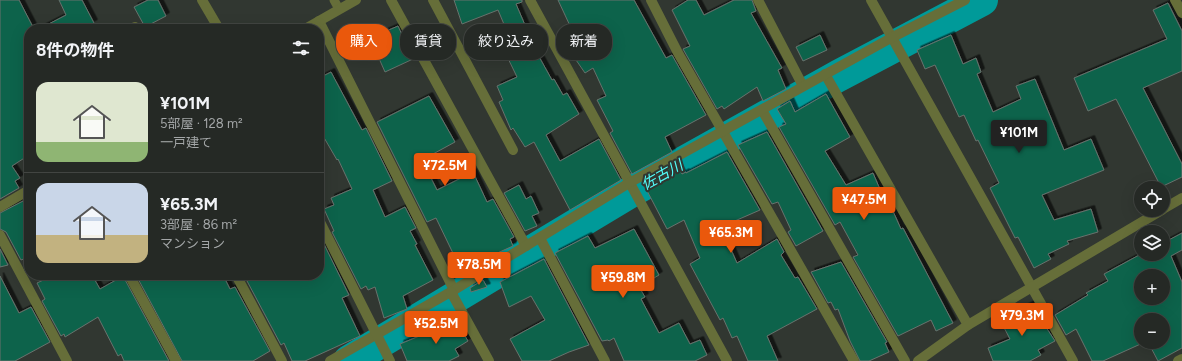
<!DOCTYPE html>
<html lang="ja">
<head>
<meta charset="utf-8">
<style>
	:root { --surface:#252925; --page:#2d312d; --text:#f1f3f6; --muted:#a3a6a7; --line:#424542; --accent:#ea580c }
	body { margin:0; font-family:Figtree,"Noto Sans JP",sans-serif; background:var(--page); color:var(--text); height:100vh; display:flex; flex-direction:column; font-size:15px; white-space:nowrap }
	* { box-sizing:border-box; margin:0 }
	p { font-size:13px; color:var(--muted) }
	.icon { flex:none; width:22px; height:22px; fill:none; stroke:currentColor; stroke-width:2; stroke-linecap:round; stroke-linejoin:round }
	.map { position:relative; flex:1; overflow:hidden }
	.side { position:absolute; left:24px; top:24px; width:300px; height:256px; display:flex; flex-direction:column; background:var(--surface); border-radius:16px; box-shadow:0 4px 16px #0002,0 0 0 1px var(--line) }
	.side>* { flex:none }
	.top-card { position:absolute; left:336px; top:24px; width:380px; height:36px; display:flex; gap:8px }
	.fabs { position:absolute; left:1134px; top:181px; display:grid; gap:8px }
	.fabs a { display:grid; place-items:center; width:36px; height:36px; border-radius:50%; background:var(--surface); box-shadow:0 4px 16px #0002,0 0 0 1px var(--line); font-size:20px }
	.price { position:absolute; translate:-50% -34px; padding:0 9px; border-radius:4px; background:var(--accent); color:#fff; font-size:13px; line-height:26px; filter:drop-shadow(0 1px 2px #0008) }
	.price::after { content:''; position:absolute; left:50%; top:24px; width:12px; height:9px; margin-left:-6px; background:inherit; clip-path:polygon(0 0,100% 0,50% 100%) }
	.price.current { background:#222; color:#fff }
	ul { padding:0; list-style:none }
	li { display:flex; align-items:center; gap:12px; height:100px; padding:0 12px }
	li+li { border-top:1px solid var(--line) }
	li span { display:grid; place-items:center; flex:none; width:112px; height:80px; border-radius:12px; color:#555 }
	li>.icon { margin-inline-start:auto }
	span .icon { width:48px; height:48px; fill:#fffc; stroke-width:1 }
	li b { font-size:17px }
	h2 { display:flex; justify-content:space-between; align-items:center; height:48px; padding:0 12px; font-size:17px }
	.pill { padding:0 14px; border-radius:16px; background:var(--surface); box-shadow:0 4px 16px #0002,0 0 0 1px var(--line); font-size:14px; line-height:36px }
	.pill.current { background:var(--accent); color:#fff }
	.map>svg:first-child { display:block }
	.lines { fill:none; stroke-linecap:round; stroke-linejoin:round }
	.river { stroke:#009a99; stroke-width:32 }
	.building { fill:#10634b; stroke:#67726d; fill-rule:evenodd; filter:url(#shadow) }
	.service { stroke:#666e39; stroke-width:9 }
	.minor { stroke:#666e39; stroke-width:10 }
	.labels { text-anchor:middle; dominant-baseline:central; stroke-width:4; stroke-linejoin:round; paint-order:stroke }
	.water-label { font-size:15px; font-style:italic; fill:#52fdfa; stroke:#313731 }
</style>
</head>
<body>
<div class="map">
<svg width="1182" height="361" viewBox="0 0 1182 361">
	<defs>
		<filter id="shadow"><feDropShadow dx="3.5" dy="-3.5" stdDeviation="0" flood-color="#0009"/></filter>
	</defs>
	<rect width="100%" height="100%" fill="#313731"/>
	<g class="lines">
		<path class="river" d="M349,361L632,191L838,76L982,0"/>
	</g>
	<g class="building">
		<path d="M0,0H19L34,29H29V155L12,166L20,178L15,181L19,188L0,199Z"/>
		<path d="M59,0H82L94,23L82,29H39L66,15Z"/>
		<path d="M148,0H158L166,16L145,27L134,7Z"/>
		<path d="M454,0H522V2L516,4L537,53L552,80L554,79L563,95L567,93L579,114L546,135L560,161L599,139L621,180L570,210L534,142L525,147L513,128L511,130L499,102L503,100L497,86L517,77L502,46L511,41L498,10L462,24Z"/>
		<path d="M558,0H634L666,58L672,55L706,115L665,137L672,152L632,174L610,133L613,131L597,100L606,96L593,68L585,73L576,60L582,56L576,44L578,43Z"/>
		<path d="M688,0H696L704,15L734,0H752L756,11L751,13L782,68L778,70L786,89L763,101L757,87L724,109L722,106L717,109L683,49L690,46L672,10Z"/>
		<path d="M1168,3L1182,31V71L1143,88L1182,164V177L1161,187L1116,99L1088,111L1074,78L1167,39L1153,10Z"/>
		<path d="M398,26L413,59L385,72L370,38Z"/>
		<path d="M820,35L827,50L803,61L796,47Z"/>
		<path d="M951,35L963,64L976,58L981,72L977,74L993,112L1021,99L1016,86L1035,79L1064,150L1091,139L1104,170L1042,195L1054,220L1091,209L1098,232L1067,241L1069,244L1048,254L1051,259L1034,268L1018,237L1015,238L990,188L999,183L978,140L976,141L964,115L959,117L935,65L925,69L917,50Z"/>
		<path d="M331,72L362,130L366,128L392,181L373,190L385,217L405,207L416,228L410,231L417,244L415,245L433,280L403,296L407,309L384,318L375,287L368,290L366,286L361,289L332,232L334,231L324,209L334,205L331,198L352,189L338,159L337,160L319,129V78Z"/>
		<path d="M826,94L850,137L825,151L846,185L873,173L885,201L888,200L901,229L903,228L953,323L936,331L931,320L898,336L853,257L858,255L840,222L835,225L779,127L786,124L777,109L790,101L795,112Z"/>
		<path d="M429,96L455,142L422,160L437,190L473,172L487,202L493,199L514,237L510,239L513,246L475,263L478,268L464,276L436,218L427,222L377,122Z"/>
		<path d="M767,132L823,231L796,246L788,232L791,230L778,202L772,204L738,145Z"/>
		<path d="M727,152L760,210L721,227L737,263L777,239L784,252L781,255L795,278L798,277L817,309L767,336L778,361H748L737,336L732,338L723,318L720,320L690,264L700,258L684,220L667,229L643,183L677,164L682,174L686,172V173Z"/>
		<path d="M519,185L526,199L531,196L539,213L532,216L537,226L525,231L504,193Z"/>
		<path d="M25,200L29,208V257L21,260L6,232L0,229V213Z"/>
		<path d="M634,229L659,275L639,287L645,297L641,299L659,333L679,323L690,344L700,340L707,355L695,361H624L614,338L609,341L608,340L602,341L555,253L588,236L595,248Z"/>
		<path d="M1182,233V250L1171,256L1182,282V348L1158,361L1148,342H1163V320H1141V342H1145L1103,361H1092L1076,329L1066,335L1055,315L1088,295L1086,293L1108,281L1104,274L1141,254H1163V243ZM1141,276H1163V298H1141Z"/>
		<path d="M321,238L349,295L342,298L360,336L305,361H292L284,343L281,345L247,281L260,275H319V239Z"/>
		<path d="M0,249L8,265L0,267Z"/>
		<path d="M544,259L589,345L569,352L549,361H522L510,339L545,320L531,296L509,307L500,282Z"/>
		<path d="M841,262L887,342L885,343L889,352L869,361H860L850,341L838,309L835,310L831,302L828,303L811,272Z"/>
		<path d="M54,275H92L100,289L123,276L169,361H124L121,354L118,356L98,317L65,337L64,334L61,336L42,301L45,299L37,283Z"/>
		<path d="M136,275H223L230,289L235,287L270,351L253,361H182Z"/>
		<path d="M0,276L19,313L31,307L50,342L15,361H0Z"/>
		<path d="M483,280L487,287L471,292L470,288Z"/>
		<path d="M1031,304L1055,341L1038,350L1041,355L1030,361H993L988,348L1010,339L1000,320Z"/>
		<path d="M456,321L468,341L455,349L459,356L449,361H407L400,344Z"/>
	</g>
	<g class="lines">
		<path class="service" d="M334,0L339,9"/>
		<g class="minor">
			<path d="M202,0L219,29"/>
			<path d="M391,0L526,246"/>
			<path d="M433,0L513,150"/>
			<path d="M530,0L727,361"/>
			<path d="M651,0L678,53L854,361"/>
			<path d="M758,0L803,86"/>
			<path d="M871,0L1073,361"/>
			<path d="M1175,0L1182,13"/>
			<path d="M319,21L454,290L330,361"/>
			<path d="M135,27L136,29"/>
			<path d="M305,29L356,0"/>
			<path d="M825,74L968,325"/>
			<path d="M762,110L905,361"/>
			<path d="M0,207L29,190"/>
			<path d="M1163,209L1182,198"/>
			<path d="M319,220L390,361"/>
			<path d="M0,235L67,361"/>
			<path d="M540,238L605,361"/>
			<path d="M129,275L176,361"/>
			<path d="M236,275L282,361"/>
			<path d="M454,290L629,183L891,38L965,0"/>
			<path d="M451,292L489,361"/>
			<path d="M918,361L968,325L1162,210"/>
			<path d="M1178,361L1182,359"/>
		</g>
	</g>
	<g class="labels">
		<g class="water-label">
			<text transform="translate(662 175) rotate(-29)">佐古川</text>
		</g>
	</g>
</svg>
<div class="fabs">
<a><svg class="icon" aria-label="locate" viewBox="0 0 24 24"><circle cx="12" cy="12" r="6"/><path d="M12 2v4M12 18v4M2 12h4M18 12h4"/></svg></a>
<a><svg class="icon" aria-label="layers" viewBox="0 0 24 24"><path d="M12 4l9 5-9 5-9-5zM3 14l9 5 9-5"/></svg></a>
<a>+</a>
<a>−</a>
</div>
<b class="price current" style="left:1019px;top:154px">¥101M</b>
<b class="price" style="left:445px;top:187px">¥72.5M</b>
<b class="price" style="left:864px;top:221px">¥47.5M</b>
<b class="price" style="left:731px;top:254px">¥65.3M</b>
<b class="price" style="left:479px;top:286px">¥78.5M</b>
<b class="price" style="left:623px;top:299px">¥59.8M</b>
<b class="price" style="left:1022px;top:337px">¥79.3M</b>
<b class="price" style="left:436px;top:345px">¥52.5M</b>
<div class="top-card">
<a class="pill current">購入</a>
<a class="pill">賃貸</a>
<a class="pill">絞り込み</a>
<a class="pill">新着</a>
</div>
<section class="side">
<h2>8件の物件<svg class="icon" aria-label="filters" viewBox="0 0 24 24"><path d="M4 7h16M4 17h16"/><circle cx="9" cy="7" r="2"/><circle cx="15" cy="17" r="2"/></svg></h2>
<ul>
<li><span style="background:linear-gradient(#dfe7d0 75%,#8fb573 0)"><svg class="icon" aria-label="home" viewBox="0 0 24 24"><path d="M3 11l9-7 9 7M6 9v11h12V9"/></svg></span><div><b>¥101M</b><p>5部屋 · 128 m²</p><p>一戸建て</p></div></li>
<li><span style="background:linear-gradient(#c9d6e8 65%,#c2b280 0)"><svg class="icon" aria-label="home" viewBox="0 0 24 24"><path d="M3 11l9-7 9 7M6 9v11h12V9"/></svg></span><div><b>¥65.3M</b><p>3部屋 · 86 m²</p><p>マンション</p></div></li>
</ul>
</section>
</div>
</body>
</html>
